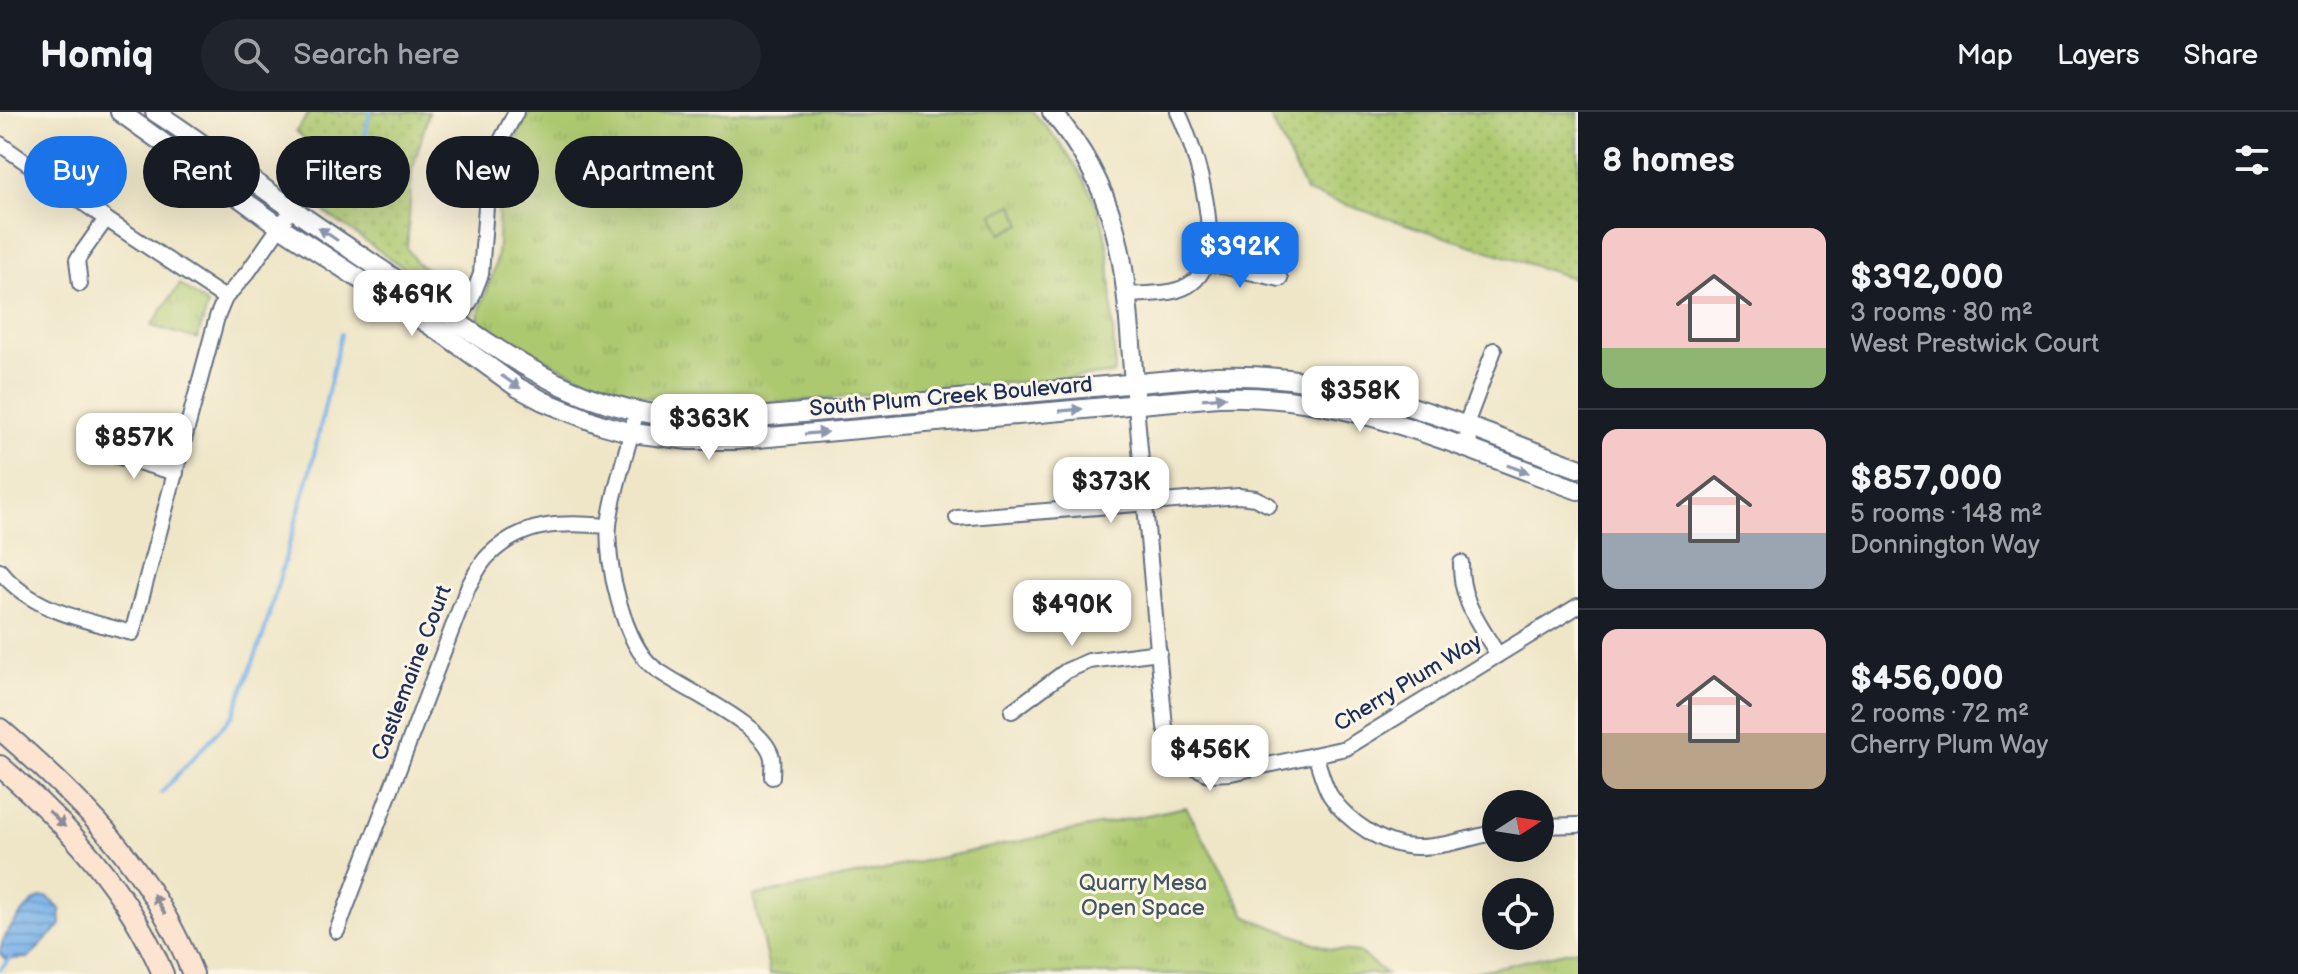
<!DOCTYPE html>
<html lang="en">
<head>
<meta charset="utf-8">
<style>
	:root { --surface:#171b24; --page:#20242c; --text:#f1f3f6; --muted:#9ea1a6; --line:#363941; --accent:#1a73e8 }
	body { margin:0; font-family:"Balsamiq Sans",sans-serif; background:var(--page); color:var(--text); height:100vh; display:flex; flex-direction:column; font-size:30px; white-space:nowrap }
	* { box-sizing:border-box; margin:0 }
	p { font-size:26px; color:var(--muted) }
	.icon { flex:none; width:44px; height:44px; fill:none; stroke:currentColor; stroke-width:2; stroke-linecap:round; stroke-linejoin:round }
	.map { position:relative; flex:1; overflow:hidden }
	.sheet { display:flex; flex-direction:column; background:var(--surface); width:720px }
	.sheet>* { flex:none }
	.guide { position:absolute; left:24px; top:24px; width:760px; height:72px; display:flex; gap:16px }
	.needle { width:52px; rotate:78deg }
	.buttons { position:absolute; left:1482px; top:678px; display:grid; gap:16px }
	.buttons a { display:grid; place-items:center; width:72px; height:72px; border-radius:50%; background:var(--surface); box-shadow:0 8px 32px #0002; font-size:40px }
	.price { position:absolute; translate:-50% -68px; padding:0 18px; border-radius:16px; background:#fff; color:#222; font-size:26px; line-height:52px; filter:drop-shadow(0 2px 4px #0008) }
	.price::after { content:''; position:absolute; left:50%; top:48px; width:24px; height:18px; margin-left:-12px; background:inherit; clip-path:polygon(0 0,100% 0,50% 100%) }
	.price.on { background:var(--accent); color:#fff }
	ul { padding:0; list-style:none }
	li { display:flex; align-items:center; gap:24px; height:200px; padding:0 24px }
	li+li { border-top:2px solid var(--line) }
	li span { display:grid; place-items:center; flex:none; width:224px; height:160px; border-radius:16px; color:#555 }
	li>.icon { margin-inline-start:auto }
	span .icon { width:96px; height:96px; fill:#fffc; stroke-width:1 }
	li b { font-size:34px }
	h2 { display:flex; justify-content:space-between; align-items:center; height:96px; padding:0 24px; font-size:34px }
	.pill { padding:0 28px; border-radius:36px; background:var(--surface); box-shadow:0 8px 32px #0002; font-size:28px; line-height:72px }
	.pill.on { background:var(--accent); color:#fff }
	header { display:flex; align-items:center; gap:48px; box-sizing:border-box; height:112px; padding:0 40px; background:var(--surface); border-bottom:2px solid var(--line) }
	header strong { font-size:38px }
	nav { display:flex; gap:44px; margin-inline-start:auto; font-size:28px }
	.search { width:560px; height:72px; background:var(--page); display:flex; align-items:center; gap:20px; box-sizing:border-box; padding:0 28px; border-radius:44px; color:var(--muted); font-size:30px }
	main { display:flex; flex:1; min-height:0 }
	.map>svg:first-child { display:block }
	.grass { fill:url(#grass-dots); stroke:#647c67; stroke-width:2 }
	.park { fill:url(#park-tufts); stroke:#647c67; stroke-width:2 }
	.garden { fill:#adc970; stroke:#647c67; stroke-width:2 }
	.water { fill:url(#water-rules); stroke:#4a70a4; stroke-width:2 }
	.lines { fill:none; stroke-linecap:round; stroke-linejoin:round }
	.stream { stroke:#79b2e9; stroke-width:4 }
	.minor-casing { stroke:#656f83; stroke-width:18 }
	.tertiary-casing { stroke:#656f83; stroke-width:22 }
	.secondary-casing { stroke:#656f83; stroke-width:24 }
	.minor { stroke:#fff; stroke-width:14 }
	.tertiary { stroke:#fff; stroke-width:18 }
	.secondary { stroke:#fde4d1; stroke-width:20 }
	.oneway { fill:#8d97ae }
	.oneway2 { fill:#8c8a98 }
	.labels { text-anchor:middle; dominant-baseline:central; stroke-width:6; stroke-linejoin:round; paint-order:stroke }
	.street-label { font-size:22px; fill:#1b2f5e; stroke:#fcf5e5 }
	.park-label { font-size:22px; fill:#405662; stroke:#fcf5e5 }
</style>
</head>
<body>
<header>
<strong>Homiq</strong>
<div class="search"><svg class="icon" aria-label="search" viewBox="0 0 24 24"><circle cx="10" cy="10" r="6"/><path d="M15 15l6 6"/></svg>Search here</div>
<nav><a>Map</a><a>Layers</a><a>Share</a></nav>
</header>
<main>
<div class="map">
<svg width="1578" height="862" viewBox="0 0 1578 862">
	<defs>
		<pattern id="grass-dots" width="8" height="8" patternUnits="userSpaceOnUse" patternTransform="scale(2)"><rect width="8" height="8" fill="#adc970"/><path d="M2 2h.1M6 6h.1" fill="none" stroke="#94ad63" stroke-width="1.8" stroke-linecap="round"/></pattern>
		<pattern id="park-tufts" width="24" height="20" patternUnits="userSpaceOnUse" patternTransform="scale(2)"><rect width="24" height="20" fill="#adc970"/><path d="M3 7l-1-3M5 7V3M7 7l1-3M15 17l-1-3M17 17v-4M19 17l1-3" fill="none" stroke="#94ad63"/></pattern>
		<pattern id="water-rules" width="6" height="5" patternUnits="userSpaceOnUse" patternTransform="scale(2)"><rect width="6" height="5" fill="#79b2e9"/><path d="M0 2.5h6" fill="none" stroke="#6291c0"/></pattern>
	</defs>
	<rect width="100%" height="100%" fill="#fcf5e5"/>
	<filter id="ink" filterUnits="userSpaceOnUse"><feTurbulence type="fractalNoise" baseFrequency=".0125" numOctaves="2"/><feDisplacementMap in="SourceGraphic" scale="16" xChannelSelector="R" yChannelSelector="G"/><feConvolveMatrix kernelMatrix="1 2 1 2 8 2 1 2 1" color-interpolation-filters="sRGB"/></filter>
	<filter id="wash" filterUnits="userSpaceOnUse"><feTurbulence type="fractalNoise" baseFrequency=".006" numOctaves="4" result="noise"/><feDisplacementMap in="SourceGraphic" scale="32" xChannelSelector="R" yChannelSelector="G"/><feGaussianBlur stdDeviation="1.8" result="paint"/><feColorMatrix in="noise" values="0 0 0 0 0 0 0 0 0 0 0 0 0 0 0 0 0 1.4 0 .05"/><feComposite in="paint" operator="in"/></filter>
	<g filter="url(#wash)">
		<rect width="100%" height="100%" fill="#efe6c8"/>
		<g class="grass">
			<path d="M310,0H429L412,59L407,136L416,150L459,180L449,188L309,89C326,57 324,43 296,19Z"/>
			<path d="M1268,0H1578V168L1306,80Z"/>
		</g>
		<g class="park">
			<path d="M530,0H1033C1066,35 1098,79 1106,127C1113,170 1112,215 1115,257L1113,262C1030,269 948,276 865,283C791,290 716,300 642,284C581,271 531,240 478,209C479,190 495,166 497,143C500,121 497,97 499,75C502,48 518,24 530,0Z"/>
			<path d="M180,172L208,193L197,227L151,214Z"/>
			<path d="M1186,695L1247,805L1330,837L1359,840L1386,862H770L753,784Z"/>
			<path d="M1578,837V862H1466Z"/>
		</g>
		<path class="garden" d="M1013,93L1022,112L1002,122L993,102Z"/>
		<path class="water" d="M42,785H48L60,797L61,813L28,846L5,847L0,841C0,825 27,791 42,785Z"/>
		<g class="lines">
			<g class="stream">
				<path d="M359,51L370,0"/>
				<path d="M161,681L233,603L263,524L311,356L341,222"/>
				<path d="M0,857L12,844"/>
			</g>
		</g>
	</g>
	<g filter="url(#ink)">
		<g class="lines">
			<defs>
				<g id="minor">
					<path d="M0,32L106,107L225,186"/>
					<path d="M1208,151L1280,167"/>
					<path d="M80,172L77,148L106,107"/>
					<path d="M1127,183C1148,181 1176,184 1193,170C1229,142 1195,35 1178,0"/>
					<path d="M452,218L471,188L481,162L487,81L494,42L516,0"/>
					<path d="M1136,293L1165,615L1174,639L1190,653L1209,662L1231,661L1346,636L1578,494"/>
					<path d="M636,300C629,337 613,376 609,413C605,450 624,531 653,555C681,577 766,612 772,646C773,652 772,659 772,665"/>
					<path d="M103,340L176,361"/>
					<path d="M1473,340L1465,315L1494,238"/>
					<path d="M957,406L1239,384L1255,386L1269,393"/>
					<path d="M1461,451C1460,489 1479,511 1498,543"/>
					<path d="M0,459C32,499 85,508 132,521L217,205L225,186L248,160L285,107"/>
					<path d="M1012,599L1066,559L1089,549L1159,540"/>
					<path d="M1315,643C1320,656 1323,671 1330,683C1347,710 1385,735 1417,735C1444,735 1470,726 1496,720"/>
					<path d="M1540,714L1578,713"/>
					<path d="M337,819L468,475C474,465 480,451 489,443C525,408 563,411 609,414"/>
				</g>
				<g id="tertiary">
					<path d="M120,0L279,114L448,225L517,275L543,289L600,312L632,321L689,328H737L1218,285C1347,280 1459,335 1578,378"/>
					<path d="M155,0C203,31 247,65 294,98C330,124 368,148 405,174C518,251 589,312 735,307L1216,264C1347,259 1458,312 1578,356"/>
					<path d="M1052,0C1129,90 1125,171 1135,282"/>
				</g>
				<g id="secondary">
					<path d="M0,617C84,690 151,756 193,862"/>
					<path d="M0,654C68,713 128,778 163,862"/>
				</g>
			</defs>
			<use href="#minor" class="minor-casing"/>
			<use href="#tertiary" class="tertiary-casing"/>
			<use href="#secondary" class="secondary-casing"/>
			<use href="#minor" class="minor"/>
			<use href="#tertiary" class="tertiary"/>
			<use href="#secondary" class="secondary"/>
		</g>
		<defs><path id="oneway-solid" d="M-6-.8H1V-3.2L6.5 0L1 3.2V.8H-6Z" transform="scale(2)"/></defs>
		<g class="oneway">
			<use href="#oneway-solid" transform="translate(328 122) rotate(-146)"/>
			<use href="#oneway-solid" transform="translate(511 270) rotate(34)"/>
			<use href="#oneway-solid" transform="translate(1214 286) rotate(-4)"/>
			<use href="#oneway-solid" transform="translate(1071 298) rotate(-5)"/>
			<use href="#oneway-solid" transform="translate(816 321) rotate(-5)"/>
			<use href="#oneway-solid" transform="translate(1518 357) rotate(20)"/>
		</g>
		<g class="oneway2">
			<use href="#oneway-solid" transform="translate(57 707) rotate(44)"/>
			<use href="#oneway-solid" transform="translate(159 792) rotate(-120)"/>
		</g>
	</g>
	<g class="labels">
		<g class="street-label">
			<text transform="translate(951 285) rotate(-5)">South Plum Creek Boulevard</text>
			<text transform="translate(412 561) rotate(-69)">Castlemaine Court</text>
			<text transform="translate(1408 571) rotate(-31)">Cherry Plum Way</text>
		</g>
		<g class="park-label">
			<text x="1143" y="771">Quarry Mesa<tspan x="1143" dy="25">Open Space</tspan></text>
		</g>
	</g>
</svg>
<div class="buttons">
<a><svg class="needle" viewBox="-14 -14 28 28"><path d="M0-13l5 13h-10z" fill="#e53935"/><path d="M0 13l5-13h-10z" fill="#9ea1a6"/></svg></a>
<a><svg class="icon" aria-label="locate" viewBox="0 0 24 24"><circle cx="12" cy="12" r="6"/><path d="M12 2v4M12 18v4M2 12h4M18 12h4"/></svg></a>
</div>
<b class="price on" style="left:1240px;top:178px">$392K</b>
<b class="price" style="left:412px;top:226px">$469K</b>
<b class="price" style="left:1360px;top:322px">$358K</b>
<b class="price" style="left:709px;top:350px">$363K</b>
<b class="price" style="left:134px;top:369px">$857K</b>
<b class="price" style="left:1111px;top:413px">$373K</b>
<b class="price" style="left:1072px;top:536px">$490K</b>
<b class="price" style="left:1210px;top:681px">$456K</b>
<div class="guide">
<a class="pill on">Buy</a>
<a class="pill">Rent</a>
<a class="pill">Filters</a>
<a class="pill">New</a>
<a class="pill">Apartment</a>
</div>
</div>
<section class="sheet">
<h2>8 homes<svg class="icon" aria-label="filters" viewBox="0 0 24 24"><path d="M4 7h16M4 17h16"/><circle cx="9" cy="7" r="2"/><circle cx="15" cy="17" r="2"/></svg></h2>
<ul>
<li><span style="background:linear-gradient(#f6c9c9 75%,#8fb573 0)"><svg class="icon" aria-label="home" viewBox="0 0 24 24"><path d="M3 11l9-7 9 7M6 9v11h12V9"/></svg></span><div><b>$392,000</b><p>3 rooms · 80 m²</p><p>West Prestwick Court</p></div></li>
<li><span style="background:linear-gradient(#f6c9c9 65%,#9aa5b1 0)"><svg class="icon" aria-label="home" viewBox="0 0 24 24"><path d="M3 11l9-7 9 7M6 9v11h12V9"/></svg></span><div><b>$857,000</b><p>5 rooms · 148 m²</p><p>Donnington Way</p></div></li>
<li><span style="background:linear-gradient(#f6c9c9 65%,#b9a48a 0)"><svg class="icon" aria-label="home" viewBox="0 0 24 24"><path d="M3 11l9-7 9 7M6 9v11h12V9"/></svg></span><div><b>$456,000</b><p>2 rooms · 72 m²</p><p>Cherry Plum Way</p></div></li>
</ul>
</section>
</main>
</body>
</html>
